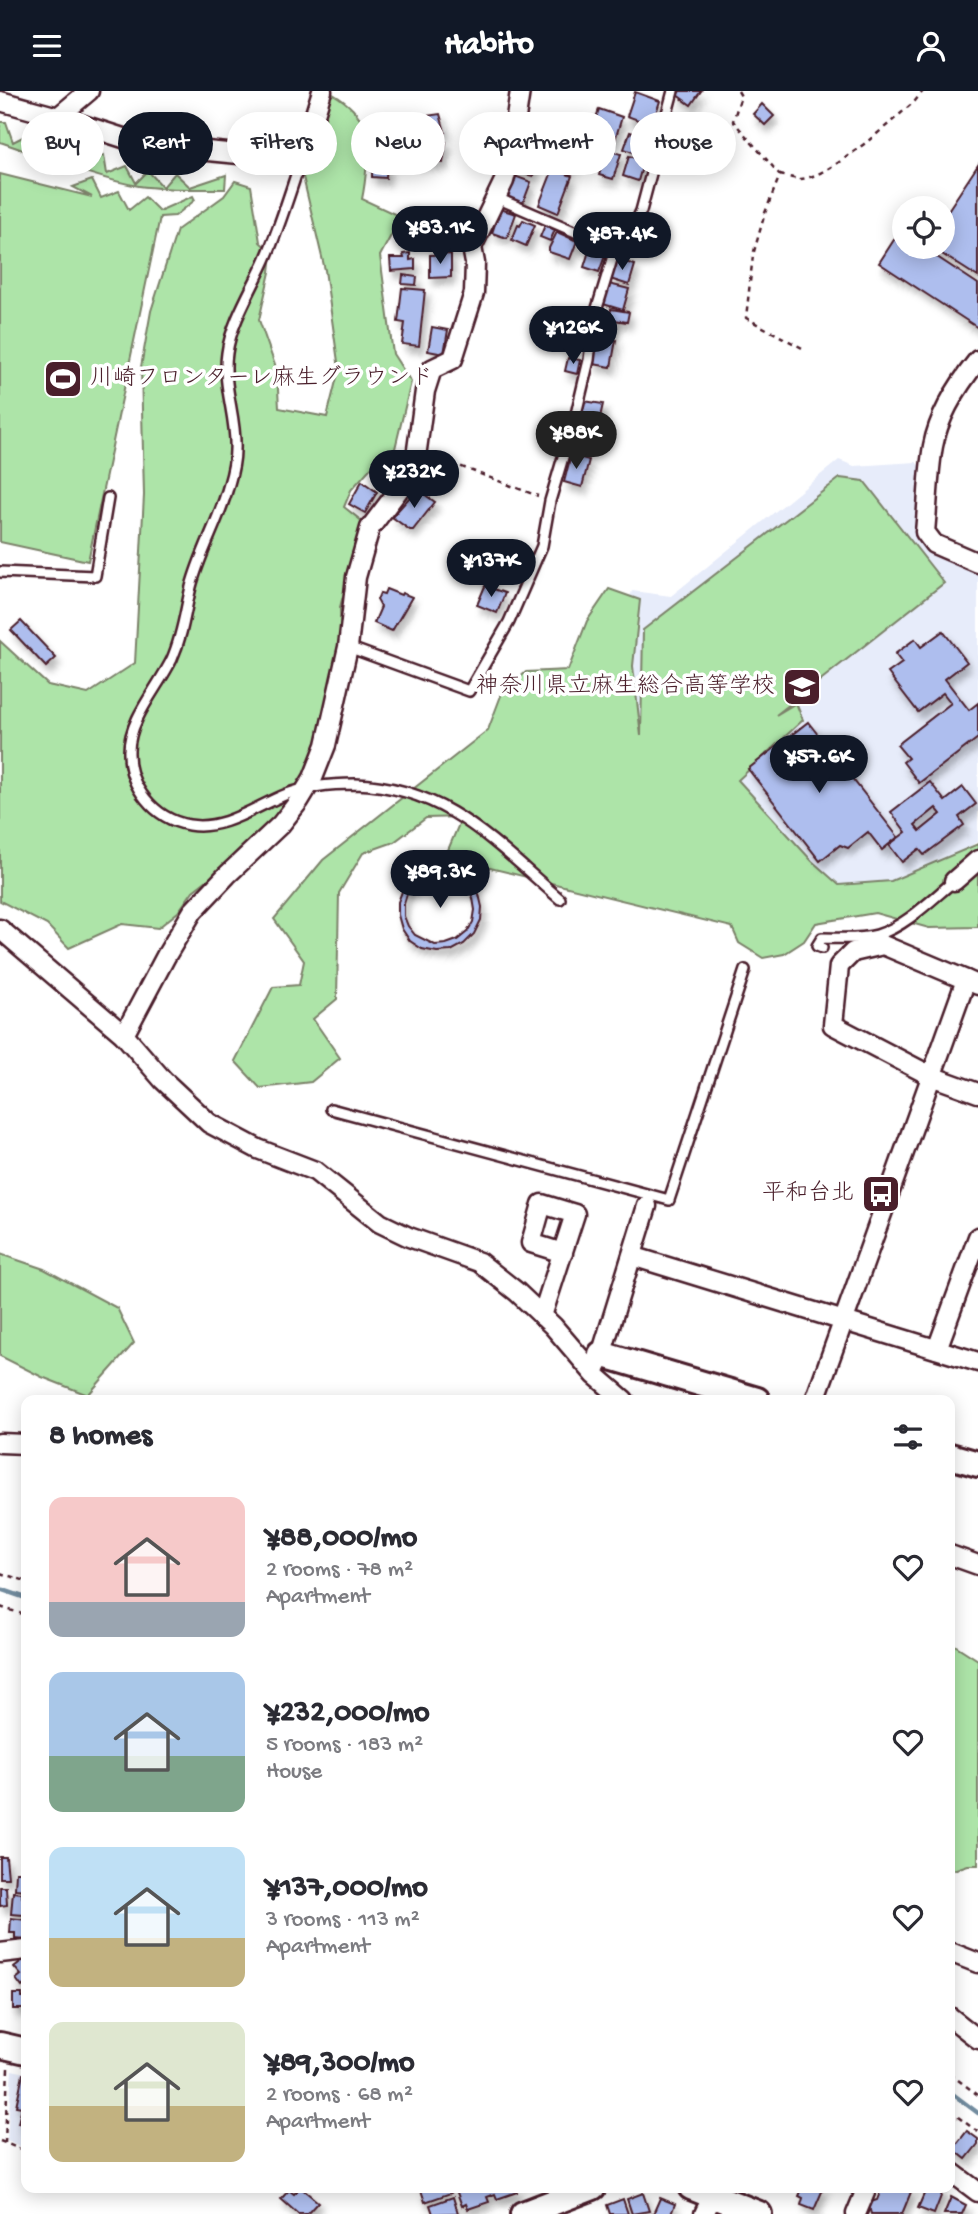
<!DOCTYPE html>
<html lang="en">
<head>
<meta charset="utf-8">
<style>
	:root { --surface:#fff; --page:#f7f7f7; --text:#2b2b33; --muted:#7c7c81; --accent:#111827 }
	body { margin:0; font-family:"Gochi Hand","Klee One",sans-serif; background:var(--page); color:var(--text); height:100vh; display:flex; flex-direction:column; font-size:26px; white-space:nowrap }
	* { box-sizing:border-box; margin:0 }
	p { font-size:23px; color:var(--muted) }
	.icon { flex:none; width:38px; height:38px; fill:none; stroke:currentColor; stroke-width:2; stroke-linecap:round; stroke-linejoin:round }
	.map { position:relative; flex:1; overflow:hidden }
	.sheet { position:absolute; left:21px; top:1304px; width:934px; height:798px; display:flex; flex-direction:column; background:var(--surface); border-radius:14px; box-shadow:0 4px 18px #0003 }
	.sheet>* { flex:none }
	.top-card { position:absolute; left:21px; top:21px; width:936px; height:63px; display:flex; gap:14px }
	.controls { position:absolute; left:892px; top:105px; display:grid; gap:14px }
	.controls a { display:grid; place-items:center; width:63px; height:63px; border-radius:50%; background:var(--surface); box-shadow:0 4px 18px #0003; font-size:35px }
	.price { position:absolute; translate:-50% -60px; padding:0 16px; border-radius:24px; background:var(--accent); color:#fff; font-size:23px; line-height:46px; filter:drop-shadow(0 2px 4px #0008) }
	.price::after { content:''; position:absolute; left:50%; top:42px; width:21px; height:16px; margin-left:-10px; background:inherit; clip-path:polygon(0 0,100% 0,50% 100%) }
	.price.on { background:#222; color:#fff }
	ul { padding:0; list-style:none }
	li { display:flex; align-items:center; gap:21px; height:175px; padding:0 28px }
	li span { display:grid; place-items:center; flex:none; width:196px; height:140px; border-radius:14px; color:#555 }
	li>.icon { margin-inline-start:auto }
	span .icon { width:84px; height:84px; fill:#fffc; stroke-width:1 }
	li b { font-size:30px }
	h2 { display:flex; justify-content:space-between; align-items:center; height:84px; padding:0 28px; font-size:30px }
	.tag { padding:0 24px; border-radius:32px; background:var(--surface); box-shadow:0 4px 18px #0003; font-size:24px; line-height:63px }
	.tag.on { background:var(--accent); color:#fff }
	header { display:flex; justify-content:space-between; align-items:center; height:91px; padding:0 28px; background:var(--accent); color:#fff; font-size:32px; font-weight:800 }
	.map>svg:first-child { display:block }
	.built { fill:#e7ecfa }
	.green { fill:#ade4a8; stroke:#7c826a; stroke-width:2 }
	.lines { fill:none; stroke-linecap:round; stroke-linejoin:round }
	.stream { stroke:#728c9f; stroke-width:4.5 }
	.building { fill:#aebeee; stroke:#4a1f2b; stroke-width:2; fill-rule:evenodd; filter:url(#shadow) }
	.lane-casing { stroke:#4a1f2b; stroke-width:14 }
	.street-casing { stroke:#4a1f2b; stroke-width:23 }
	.secondary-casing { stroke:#4a1f2b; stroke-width:30 }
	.path { stroke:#4a1f2b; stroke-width:2.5; stroke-dasharray:5 5; stroke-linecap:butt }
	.lane { stroke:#fff; stroke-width:9 }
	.street { stroke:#fff; stroke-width:18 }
	.secondary { stroke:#fff; stroke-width:24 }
	.labels { text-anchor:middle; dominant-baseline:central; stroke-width:7; stroke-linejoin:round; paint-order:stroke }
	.poi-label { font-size:23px; fill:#4a1f2b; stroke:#fff; text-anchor:end }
</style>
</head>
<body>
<header><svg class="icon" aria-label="menu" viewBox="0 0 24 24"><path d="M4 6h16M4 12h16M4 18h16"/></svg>Habito<svg class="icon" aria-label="person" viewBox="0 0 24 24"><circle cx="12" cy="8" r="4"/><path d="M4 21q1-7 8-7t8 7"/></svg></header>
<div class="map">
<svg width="978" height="2123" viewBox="0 0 978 2123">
	<defs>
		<filter id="shadow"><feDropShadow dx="4" dy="7" stdDeviation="3.5" flood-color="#0004"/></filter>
	</defs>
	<rect width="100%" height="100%" fill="#fff"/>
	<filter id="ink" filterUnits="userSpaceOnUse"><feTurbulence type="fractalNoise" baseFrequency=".0143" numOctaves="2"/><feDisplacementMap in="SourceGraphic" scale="14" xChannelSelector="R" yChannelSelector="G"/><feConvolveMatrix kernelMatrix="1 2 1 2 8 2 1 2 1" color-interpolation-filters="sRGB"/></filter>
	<g filter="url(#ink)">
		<g class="built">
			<path d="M839,369L854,375L916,371L920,375L916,442L933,463L978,479V750L870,822L625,690L621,536L632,500L671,505Z"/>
			<path d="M12,1979L26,1982V2058L7,2049Z"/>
		</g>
		<g class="green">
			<path d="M333,3C347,11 361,24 366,40C370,53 365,94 362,108L401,126L380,165L393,263L411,291L392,370L375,372L351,399L344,416L363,431L340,516L341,563L312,666L287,716L225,775L193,800L178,821L158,837L122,833L69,857L47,834L0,810V550L48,594L88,603L135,572L144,404L141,276L151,220L177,139L224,105L235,90L251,95L260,151L272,162L270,181L259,229L277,280L279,317L327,326L339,278L325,179L303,86L326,11Z"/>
			<path d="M0,31H6L13,51L34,40L39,41L46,62L67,50L78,71L104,64L107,83L127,75L136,92L148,80L163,96L175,82L190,96L226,84L225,98C196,98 167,99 139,95C96,88 42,65 0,51Z"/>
			<path d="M0,83L92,106L73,96L92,89L101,107L119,100L129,119L145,106L159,120L193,105L195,109L175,125L160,126L88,470L0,451Z"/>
			<path d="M840,387L864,390L944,492L776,624L796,612L803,629L738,689L812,770L839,794L891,790L978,753V836L929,837L875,822L816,832L804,850L784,863L763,867L739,852L732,836L445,766L462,726L426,727L394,751L363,762L339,802L337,908L313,928L340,967L311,991L260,997L235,970L273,896L299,894L304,870L274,828L323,769L488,639L502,602L526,581L568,579L587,530L609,498L640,509L633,575L641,645L643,539Z"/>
			<path d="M0,1163L44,1178L117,1217L134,1252L88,1304L42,1286L0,1265Z"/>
			<path d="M950,1551L978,1569V1774H968L950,1780Z"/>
		</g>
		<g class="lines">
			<g class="stream">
				<path d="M0,1498L26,1507"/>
				<path d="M950,2001L978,2022"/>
			</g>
		</g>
		<g class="building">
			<path d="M680,0H701L691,14L677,4Z"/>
			<path d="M635,1L660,10L652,34L627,25Z"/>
			<path d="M762,13L774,25L765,34L753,23Z"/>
			<path d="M599,18L622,26L614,52L590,45Z"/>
			<path d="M440,23L445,41L426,46L424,39L416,41L412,27Z"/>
			<path d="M630,41L650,47L647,55L644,54L641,64L624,58Z"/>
			<path d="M418,47L446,51L443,72L411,69L413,55L417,56Z"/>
			<path d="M559,47L574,52L571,61L577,63L572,77L551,69Z"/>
			<path d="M373,48L388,49L386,87L372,86Z"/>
			<path d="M607,59L621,63L613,88L599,84Z"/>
			<path d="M520,61L538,66L533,85L514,80Z"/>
			<path d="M629,65L644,69L638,90L623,85Z"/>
			<path d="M978,74V186L931,156H943V127Z"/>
			<path d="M553,78L572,85L558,122L539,114Z"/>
			<path d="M512,84L531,91L523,112L506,106Z"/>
			<path d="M500,118L516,123L507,147L492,142Z"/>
			<path d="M607,121L624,130L614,151L596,142Z"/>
			<path d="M523,129L535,134L526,155L512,149L518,134L520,135Z"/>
			<path d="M545,134L555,139L550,150L540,146Z"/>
			<path d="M557,141L577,150L570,168L549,161V157Z"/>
			<path d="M899,141L905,144V156H922L978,193V237L879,172Z"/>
			<path d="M590,157L606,162L599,181L584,176Z"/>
			<path d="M410,162V169L415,168V178L391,180L390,167H404L403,163Z"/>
			<path d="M451,163V186L430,187V164Z"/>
			<path d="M616,168L635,174L629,194L610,188Z"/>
			<path d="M403,184L417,186L416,194L402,193Z"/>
			<path d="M609,193L629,198L623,219L603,213Z"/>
			<path d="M402,197L425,199L419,255L402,253L405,232L398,231Z"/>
			<path d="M611,218L629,221L627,231L614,229L611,244L599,242L603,223L610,224Z"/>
			<path d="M432,236L448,239L444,263L428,260Z"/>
			<path d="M598,246L616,249L611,276L593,273Z"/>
			<path d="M568,267L580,269L577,283L565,280Z"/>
			<path d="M584,310L603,313L596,344L577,339Z"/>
			<path d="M571,364L589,369L582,396L564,391Z"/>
			<path d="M362,390L377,401L365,422L349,413Z"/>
			<path d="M417,398L435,411L413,439H410L392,426Z"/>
			<path d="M485,495L505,502L497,522L477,514Z"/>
			<path d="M386,498L401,504L402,502L412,506L392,540L374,532L381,516L377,509L380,502L384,503Z"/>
			<path d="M21,530L56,567L46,576L11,539Z"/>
			<path d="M943,540L967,571L945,588L969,619L978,612V647L919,692L903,671L908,667L897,654L951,612L943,602L918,621L888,582L902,572L895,563L915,548L921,556Z"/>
			<path d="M808,631L898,746L882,759L868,741L848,757L840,754L820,770L748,678Z"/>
			<path d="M930,691L945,710L963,696L976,713L959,726L964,734L924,764L919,758L902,771L889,754L906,741L891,721ZM936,717L941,723L920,740L915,734Z"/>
			<path d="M436,777L449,778L462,783L472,791L479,803L482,816L481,829L474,843L464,853L451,860L437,861L422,858L410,850L402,838L398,824V811L403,798L411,787L423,780ZM436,783L448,784L459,788L468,796L473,807L475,819L473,831L467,841L457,849L446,853L435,854L415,844L408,835L404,825V813L407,803L414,793L424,786Z"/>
			<path d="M0,1766H6L8,1787H0Z"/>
			<path d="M16,1781H26V1799L15,1798Z"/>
			<path d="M0,1796H6L7,1814L0,1815Z"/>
			<path d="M13,1801L22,1802V1806H26L24,1824L11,1823Z"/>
			<path d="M11,1827L26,1829V1849L15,1848V1842H10Z"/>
			<path d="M23,1869L26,1873V1897L24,1894L22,1896L16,1888L21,1884L14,1876Z"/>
			<path d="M13,1903H22V1907H26V1918H13Z"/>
			<path d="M23,1983H26V2034L18,2032L22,2016L16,2015Z"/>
			<path d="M967,2040L978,2048V2053L966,2068L953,2058Z"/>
			<path d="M300,2096L318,2111L307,2123H298L281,2108L289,2099L294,2103Z"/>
			<path d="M420,2096H449L451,2102L425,2111Z"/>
			<path d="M455,2096H516L517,2101L497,2108L495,2103L487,2106L489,2111L468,2118L466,2113L462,2115Z"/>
			<path d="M803,2096H824L814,2119L801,2114L803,2107L799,2105Z"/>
			<path d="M882,2096L910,2098L909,2100L911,2101L902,2123H871L868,2112L877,2109Z"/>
			<path d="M927,2096L943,2100L934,2123L918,2117Z"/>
			<path d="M643,2102L649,2120L632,2123L627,2108Z"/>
			<path d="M453,2106L458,2122L433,2123L430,2114Z"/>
			<path d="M951,2106L966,2114L962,2123H944Z"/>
			<path d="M660,2107L675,2113L671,2123H653Z"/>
			<path d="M623,2108L628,2123H610L607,2114Z"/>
		</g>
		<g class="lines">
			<defs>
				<g id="lane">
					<path d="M301,69C290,101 280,135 266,167C254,195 231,231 227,262C222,295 237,327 235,359C235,370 232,383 229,393C220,428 200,461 191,496C185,521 183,543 172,568C158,597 129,628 129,660C128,695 154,728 189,734C224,740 256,715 287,703C308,695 332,693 355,693C447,696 494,752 560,808"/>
					<path d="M613,165L626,152L641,120L673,0"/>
					<path d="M0,481L95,485L108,407"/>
					<path d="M348,556L469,600L509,531L542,455L550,410L577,319L589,269L594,227L613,165L592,148L497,107"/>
					<path d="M822,857L817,855L822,847C839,847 860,849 877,844C906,835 931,809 954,790"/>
					<path d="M331,1018L669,1109L745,879"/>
				</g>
				<g id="street">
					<path d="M0,10L58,26L145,54L301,69L322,0"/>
					<path d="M58,26L89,0"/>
					<path d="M978,269C958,294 939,323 933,355C928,383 928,412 925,441L934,453L978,472"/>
					<path d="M954,790L978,769"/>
					<path d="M0,838L124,944L163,989L209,1032L258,1058L315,1080L380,1132L409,1146L479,1171L517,1201L553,1235L595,1284L624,1309"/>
					<path d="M978,894L883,854L853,861L839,875L833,934L931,985L978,1002"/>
					<path d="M124,944L166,865L193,820L227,784L281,733L299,710L313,687L326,654L348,556L356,486L370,437L404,392L415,373L425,300L432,278L453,268L474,202L475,172L472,156L504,90L510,67L520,0"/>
					<path d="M632,1165L978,1271"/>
					<path d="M542,1225L575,1123L542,1113L531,1152L563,1162"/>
					<path d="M937,1258L978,1146"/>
					<path d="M598,1274L647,1115"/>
					<path d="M815,1309L966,889"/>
					<path d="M0,1352L26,1353"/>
					<path d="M950,1464L978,1474"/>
					<path d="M950,1861L978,1872"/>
					<path d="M0,1862L26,1859"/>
					<path d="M950,1926L978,1948"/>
					<path d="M950,2080L978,2101"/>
					<path d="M704,2123L713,2104"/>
					<path d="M856,2123L866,2099L860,2096"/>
				</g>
				<g id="secondary">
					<path d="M601,1263L757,1309"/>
					<path d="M950,1365L978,1373"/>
					<path d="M0,1954L26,1960"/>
					<path d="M691,2096L759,2123"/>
					<path d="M523,2123L593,2096"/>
				</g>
			</defs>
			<use href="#lane" class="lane-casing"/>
			<use href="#street" class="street-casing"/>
			<use href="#secondary" class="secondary-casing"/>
			<g class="path">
				<path d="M738,0L741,5L733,30L780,84L765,122L753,164L746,227L806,259"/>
				<path d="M780,84C786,85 795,88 801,88C832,85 892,30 915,10L923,0"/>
				<path d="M433,365L538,405"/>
				<path d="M0,1482L26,1490"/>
				<path d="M0,1516L26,1524"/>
				<path d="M950,1983L978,2004"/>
				<path d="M950,2020L978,2041"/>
				<path d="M0,2050L20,2058"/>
				<path d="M5,2052L8,1977"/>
			</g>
			<use href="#lane" class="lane"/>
			<use href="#street" class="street"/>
			<use href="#secondary" class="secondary"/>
		</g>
	</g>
	<defs>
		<symbol id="stadium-square" viewBox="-11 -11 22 22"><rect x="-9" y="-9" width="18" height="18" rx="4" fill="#4a1f2b" stroke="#fff"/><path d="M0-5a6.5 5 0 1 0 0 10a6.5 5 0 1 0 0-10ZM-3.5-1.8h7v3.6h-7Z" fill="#fff"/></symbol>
		<symbol id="school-square" viewBox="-11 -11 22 22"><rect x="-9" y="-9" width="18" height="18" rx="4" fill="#4a1f2b" stroke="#fff"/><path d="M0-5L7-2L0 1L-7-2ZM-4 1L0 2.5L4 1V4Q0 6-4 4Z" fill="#fff"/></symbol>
		<symbol id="bus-square" viewBox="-11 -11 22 22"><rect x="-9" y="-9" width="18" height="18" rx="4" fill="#4a1f2b" stroke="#fff"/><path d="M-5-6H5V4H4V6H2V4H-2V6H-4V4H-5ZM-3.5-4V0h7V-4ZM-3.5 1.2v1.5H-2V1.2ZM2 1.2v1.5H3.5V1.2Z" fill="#fff"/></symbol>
	</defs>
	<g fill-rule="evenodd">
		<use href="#stadium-square" x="41" y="266" width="44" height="44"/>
		<use href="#school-square" x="780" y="574" width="44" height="44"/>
		<use href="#bus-square" x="859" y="1081" width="44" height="44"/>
	</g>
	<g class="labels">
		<g class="poi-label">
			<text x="90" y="288" text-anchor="start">川崎フロンターレ麻生グラウンド</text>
			<text x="775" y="596">神奈川県立麻生総合高等学校</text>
			<text x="854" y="1103">平和台北</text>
		</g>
	</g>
</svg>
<div class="controls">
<a><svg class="icon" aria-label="locate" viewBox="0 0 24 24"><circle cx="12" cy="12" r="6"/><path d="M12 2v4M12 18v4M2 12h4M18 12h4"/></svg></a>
</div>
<b class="price" style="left:440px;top:175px">¥83.1K</b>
<b class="price" style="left:622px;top:181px">¥87.4K</b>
<b class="price" style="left:573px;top:275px">¥126K</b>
<b class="price on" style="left:576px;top:380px">¥88K</b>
<b class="price" style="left:414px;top:419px">¥232K</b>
<b class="price" style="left:491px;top:508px">¥137K</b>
<b class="price" style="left:819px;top:704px">¥57.6K</b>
<b class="price" style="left:440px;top:819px">¥89.3K</b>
<div class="top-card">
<a class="tag">Buy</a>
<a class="tag on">Rent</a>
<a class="tag">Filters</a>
<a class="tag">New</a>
<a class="tag">Apartment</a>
<a class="tag">House</a>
</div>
<section class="sheet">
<h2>8 homes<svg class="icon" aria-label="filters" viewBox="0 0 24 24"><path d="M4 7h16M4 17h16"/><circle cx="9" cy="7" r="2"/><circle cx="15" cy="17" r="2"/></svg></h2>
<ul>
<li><span style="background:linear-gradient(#f6c9c9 75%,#9aa5b1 0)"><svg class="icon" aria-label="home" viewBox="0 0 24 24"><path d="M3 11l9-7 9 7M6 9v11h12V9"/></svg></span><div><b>¥88,000/mo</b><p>2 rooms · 78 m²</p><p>Apartment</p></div><svg class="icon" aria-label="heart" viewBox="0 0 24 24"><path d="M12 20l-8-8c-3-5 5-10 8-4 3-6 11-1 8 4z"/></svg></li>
<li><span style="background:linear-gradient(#a9c7e8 60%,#7fa58c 0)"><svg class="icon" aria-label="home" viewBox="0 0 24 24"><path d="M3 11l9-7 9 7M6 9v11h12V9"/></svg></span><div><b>¥232,000/mo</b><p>5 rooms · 183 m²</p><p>House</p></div><svg class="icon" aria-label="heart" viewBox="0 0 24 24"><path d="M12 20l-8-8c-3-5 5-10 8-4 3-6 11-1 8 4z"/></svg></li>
<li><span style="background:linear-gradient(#bfe0f5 65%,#c2b280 0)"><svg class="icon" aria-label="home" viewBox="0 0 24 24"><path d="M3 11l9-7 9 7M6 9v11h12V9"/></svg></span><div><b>¥137,000/mo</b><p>3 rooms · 113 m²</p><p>Apartment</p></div><svg class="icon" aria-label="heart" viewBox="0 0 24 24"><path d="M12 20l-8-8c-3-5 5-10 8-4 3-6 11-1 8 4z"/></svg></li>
<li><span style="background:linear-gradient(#dfe7d0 60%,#c2b280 0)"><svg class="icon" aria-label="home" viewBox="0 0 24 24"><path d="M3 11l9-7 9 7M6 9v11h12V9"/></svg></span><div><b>¥89,300/mo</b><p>2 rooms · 68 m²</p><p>Apartment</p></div><svg class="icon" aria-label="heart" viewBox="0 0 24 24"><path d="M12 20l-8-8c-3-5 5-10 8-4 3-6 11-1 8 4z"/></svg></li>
</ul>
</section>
</div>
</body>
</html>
